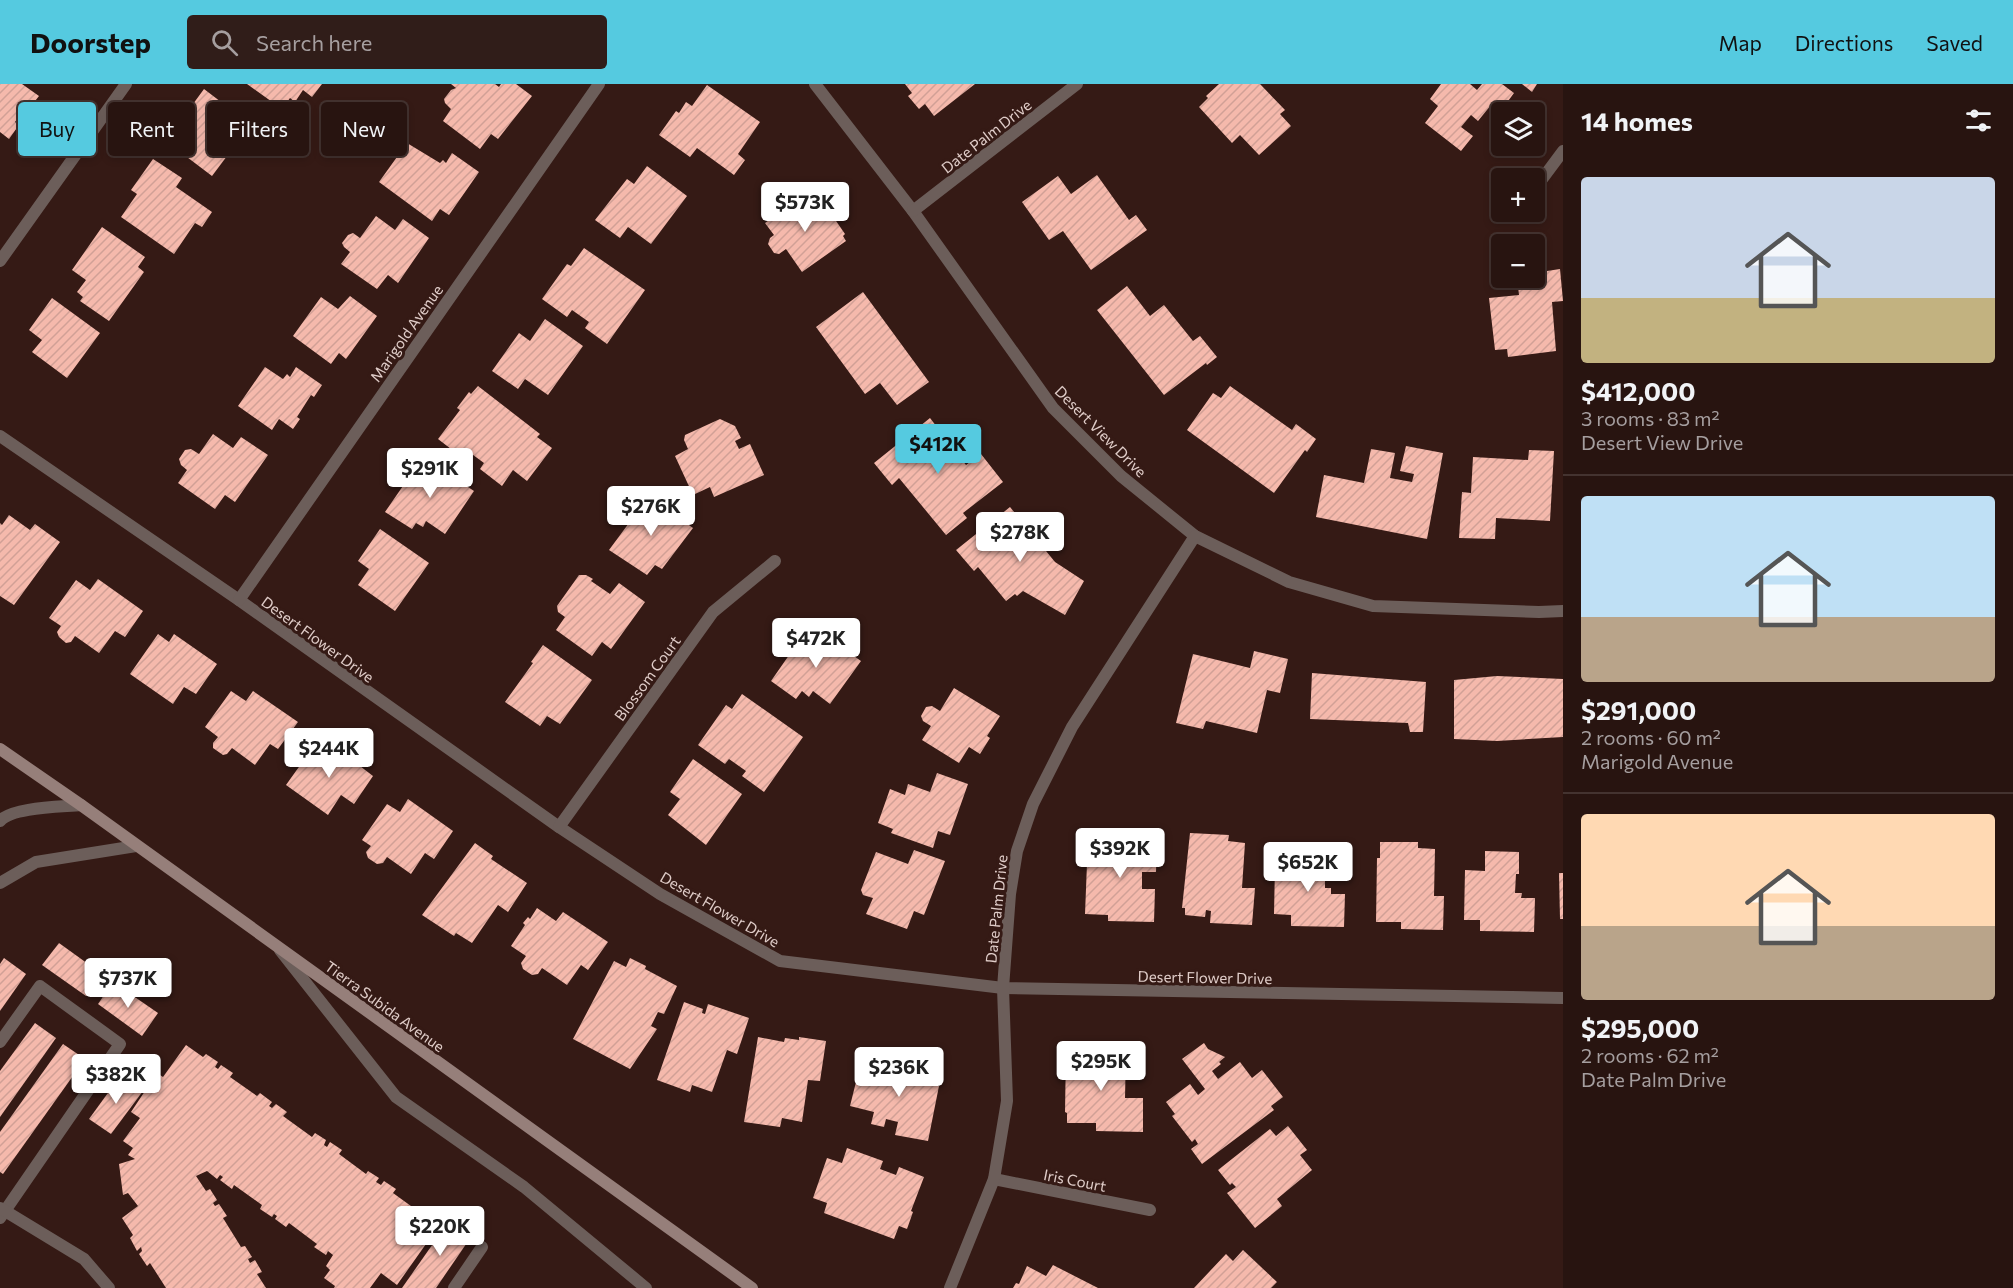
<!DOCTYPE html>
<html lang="en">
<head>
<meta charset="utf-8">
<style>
	:root { --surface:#281410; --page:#301d19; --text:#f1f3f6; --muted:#a59e9f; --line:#443330; --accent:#55cae0 }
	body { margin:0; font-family:Commissioner,sans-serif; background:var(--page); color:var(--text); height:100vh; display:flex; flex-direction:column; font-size:22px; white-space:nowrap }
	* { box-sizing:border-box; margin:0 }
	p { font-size:20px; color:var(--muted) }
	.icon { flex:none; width:33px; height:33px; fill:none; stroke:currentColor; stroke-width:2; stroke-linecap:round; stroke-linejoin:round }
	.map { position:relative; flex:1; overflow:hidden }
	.panel { display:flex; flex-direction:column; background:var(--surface); width:450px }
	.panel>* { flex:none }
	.hud { position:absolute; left:18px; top:18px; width:570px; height:54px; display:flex; gap:12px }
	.tools { position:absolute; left:1491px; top:18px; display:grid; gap:12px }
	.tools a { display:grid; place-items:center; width:54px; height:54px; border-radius:6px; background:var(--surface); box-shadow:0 3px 9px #0003,0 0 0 2px var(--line); font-size:30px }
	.price { position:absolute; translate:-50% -51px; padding:0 14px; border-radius:6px; background:#fff; color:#222; font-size:20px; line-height:39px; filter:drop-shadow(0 2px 3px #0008) }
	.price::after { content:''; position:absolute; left:50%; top:36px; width:18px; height:14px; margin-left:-9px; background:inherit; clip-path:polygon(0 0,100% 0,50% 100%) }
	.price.on { background:var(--accent); color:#111 }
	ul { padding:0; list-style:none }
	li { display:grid; align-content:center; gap:12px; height:318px; padding:0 18px }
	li+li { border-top:2px solid var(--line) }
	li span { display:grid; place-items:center; height:186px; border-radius:6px; color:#555 }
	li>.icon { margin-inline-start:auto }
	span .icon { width:108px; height:108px; fill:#fffc; stroke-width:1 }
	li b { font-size:26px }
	h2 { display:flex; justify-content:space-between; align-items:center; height:72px; padding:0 18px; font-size:26px }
	.pill { padding:0 21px; border-radius:6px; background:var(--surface); box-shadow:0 3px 9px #0003,0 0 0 2px var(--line); font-size:21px; line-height:54px }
	.pill.on { background:var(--accent); color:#111 }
	header { display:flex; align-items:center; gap:36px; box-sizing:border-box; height:84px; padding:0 30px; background:var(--accent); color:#111 }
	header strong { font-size:28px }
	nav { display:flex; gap:33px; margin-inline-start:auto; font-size:21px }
	.search { width:420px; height:54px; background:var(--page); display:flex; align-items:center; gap:15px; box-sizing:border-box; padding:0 21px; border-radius:6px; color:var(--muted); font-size:22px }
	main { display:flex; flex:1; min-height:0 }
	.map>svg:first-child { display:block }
	.building { fill:url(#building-hatch) }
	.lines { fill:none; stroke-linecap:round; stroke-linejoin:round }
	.lane { stroke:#6c5e5a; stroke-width:12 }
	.street { stroke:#6c5e5a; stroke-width:12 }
	.secondary { stroke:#967f7a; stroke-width:12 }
	.labels { text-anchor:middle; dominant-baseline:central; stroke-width:6; stroke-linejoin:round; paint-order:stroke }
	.street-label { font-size:15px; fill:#e0cdc9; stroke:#351a15 }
</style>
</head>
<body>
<header>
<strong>Doorstep</strong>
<div class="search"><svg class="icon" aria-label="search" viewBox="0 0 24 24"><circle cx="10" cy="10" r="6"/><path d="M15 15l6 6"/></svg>Search here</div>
<nav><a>Map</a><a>Directions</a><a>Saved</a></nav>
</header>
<main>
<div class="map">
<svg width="1563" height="1204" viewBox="0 0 1563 1204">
	<defs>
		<pattern id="building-hatch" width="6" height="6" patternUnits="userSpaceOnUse" patternTransform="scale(1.5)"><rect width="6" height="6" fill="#f5b9ac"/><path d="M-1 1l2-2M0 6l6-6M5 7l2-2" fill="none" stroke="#d1a096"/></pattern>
	</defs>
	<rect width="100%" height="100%" fill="#351a15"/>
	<g class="building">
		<path d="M0,0H22L39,12L28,26L25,24L15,38L19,41L9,55L0,48Z"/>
		<path d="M247,0H322L312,13L303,6L295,18L290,14L282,25Z"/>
		<path d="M451,0H495L499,3L501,0H516L532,12L498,55L491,50L480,65L443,37L451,25L445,19L444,15L451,6L456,4Z"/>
		<path d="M905,0H975L934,32L925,20L919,25L908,12L912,9Z"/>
		<path d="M1219,0H1260L1285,26L1280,30L1291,42L1259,71L1240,51L1232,59L1199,23L1208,14L1206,12Z"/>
		<path d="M1441,0H1470L1477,6L1482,0H1502L1514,9L1500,28L1491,21L1478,37L1471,31L1461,43L1473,52L1461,67L1425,39L1438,22L1430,15Z"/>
		<path d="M1522,0H1537L1532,8Z"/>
		<path d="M707,1L760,38L738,70L745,76L734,91L697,64L690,73L659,51L676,27L679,29L686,18L692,22Z"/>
		<path d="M204,5L229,24L222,32L245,48L212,92L179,67L187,55L174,46Z"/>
		<path d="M407,59L440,79L443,76L446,79L452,69L479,88L449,131L440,125L432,137L379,98Z"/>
		<path d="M153,75L182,94L176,103L212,128L202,143L195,139L174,170L121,133L137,110L131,106Z"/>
		<path d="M647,82L687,112L651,160L628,143L620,154L595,136L627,95L634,100Z"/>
		<path d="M1097,91L1129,136L1136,131L1147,146L1091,186L1063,147L1049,156L1022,118L1058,92L1071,110Z"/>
		<path d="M802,113L812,126L823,118L845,150L843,152L846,157L802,188L786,165L779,170L774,169L768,160L770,154L774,151L765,139Z"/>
		<path d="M376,132L395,146L403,135L429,154L398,199L388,191L377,205L341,180L350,168L344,163L342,159L348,151L353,149L360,154Z"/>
		<path d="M102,143L145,173L138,183L144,188L109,237L80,217L83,213L77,208L86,196L72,186Z"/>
		<path d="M584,164L645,206L607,260L585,244L589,238L572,226L567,233L542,215L567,180L571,182Z"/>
		<path d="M1546,183L1547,187L1560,185L1563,217L1552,218L1556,267L1508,273L1507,265L1495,266L1489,214L1519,211L1517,194H1534V184Z"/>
		<path d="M1127,202L1150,232L1164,221L1193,257L1200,252L1217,273L1207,281L1206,279L1164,311L1097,226Z"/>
		<path d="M863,208L929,298L897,321L880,299L865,310L816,243Z"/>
		<path d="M350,212L377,232L346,275L339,269L331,280L293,252L321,213L338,225Z"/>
		<path d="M52,214L100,249L67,294L32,268L42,256L29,246Z"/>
		<path d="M545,235L583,262L548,311L525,295L518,305L492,287L519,249L530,257Z"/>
		<path d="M265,283L283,295L287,290L290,293L296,283L322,301L314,313L311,311L297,333L300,335L293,345L279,335L272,346L238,322Z"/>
		<path d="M478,302L540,350L537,353L552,364L527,397L513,386L502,402L480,385L484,379L469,368L464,375L438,355L460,326L457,324L469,308L471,310Z"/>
		<path d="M1230,302L1292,346L1296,340L1316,355L1307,368L1305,366L1274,409L1187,346L1213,309L1221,314Z"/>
		<path d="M930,334L966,381L981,370L1003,398L963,429L967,434L946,451L899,394L892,401L874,379Z"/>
		<path d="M720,335L735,342L741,354L735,357L739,365L750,360L764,391L714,413L710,403L693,411L675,372L688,365L684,356L685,351Z"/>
		<path d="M213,350L233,364L241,353L268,371L235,418L225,411L215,425L178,399L187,386L181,381L179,375L185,366L191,365L199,370Z"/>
		<path d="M1406,362L1443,369L1427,455L1316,433L1324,391L1364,399L1371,365L1395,369L1390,394L1412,398L1414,390L1400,387Z"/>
		<path d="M1529,366L1554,367L1550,437L1496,434L1495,455L1459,454L1462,408L1471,409L1473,373L1528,376Z"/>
		<path d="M432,379L474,407L445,450L426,437L423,443L416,439L412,445L385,428L416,383L425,389Z"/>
		<path d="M649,412L693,444L662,485L655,481L647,491L609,466Z"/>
		<path d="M1010,423L1055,478L1084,497L1065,531L1023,507L1017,512L1015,510L1006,517L978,483L974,487L956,466Z"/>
		<path d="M9,431L30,446L35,440L60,458L14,521L0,512V439L2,441Z"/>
		<path d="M380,445L429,479L395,527L358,501L369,485L358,477Z"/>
		<path d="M579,491H586L593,495L591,497L610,510L619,499L645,518L611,565L602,558L592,572L556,546L565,533L558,528L557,522Z"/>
		<path d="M98,495L143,527L125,553L115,547L99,569L75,552L71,558L66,559L59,553L57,548L61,542L49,534L76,496L90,506Z"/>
		<path d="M818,547L861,577L830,620L813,607L809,613L802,607L796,615L771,597L801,554L808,560Z"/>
		<path d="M158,550L169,558L174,550L217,580L196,610L184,603L173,620L130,590Z"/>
		<path d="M543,561L592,596L560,640L547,632L540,642L505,618L533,579L531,578Z"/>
		<path d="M1254,567L1288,575L1280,609L1267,606L1257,649L1206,637L1203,645L1176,639L1193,570L1250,584Z"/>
		<path d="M1312,589L1426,598L1423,648H1410L1408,639L1310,635Z"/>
		<path d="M1497,592L1563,595V653L1497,657L1454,655V596Z"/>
		<path d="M954,604L1000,632L987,652L990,654L980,670L969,663L959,679L922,656L931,642L923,637L921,632L926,623L932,622L940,627Z"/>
		<path d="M231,607L246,617L253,607L298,638L278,665L270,660L255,681L232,664L227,670L223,671L213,664V659L218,653L205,643Z"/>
		<path d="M742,610L803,653L764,708L742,692L746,687L729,675L725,680L698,661L726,621L732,625Z"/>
		<path d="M330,659L373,692L354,720L341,711L328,731L286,701L311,666L321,672Z"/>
		<path d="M693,675L742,710L706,761L668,731L680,715L670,708Z"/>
		<path d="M937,689L968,700L950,751L938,747L933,764L891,749L893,745L878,739L890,705L905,711L908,700L930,708Z"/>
		<path d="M408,715L453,747L434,775L425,769L411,790L387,773L383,779L377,780L368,774L366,768L371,762L362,756L387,720L400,728Z"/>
		<path d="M1190,749L1229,751L1228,757L1245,759L1242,804H1255L1252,841L1210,839L1211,827L1206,826L1205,833L1185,831V824H1182Z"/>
		<path d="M1088,754L1157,756L1156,788H1142V805H1155L1154,838L1108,837V831L1085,830Z"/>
		<path d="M1380,758H1418V764L1435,765L1434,812H1444L1443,846L1401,845V838H1376L1377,774H1380Z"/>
		<path d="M475,759L493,772L491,775L527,799L508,828L498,821L472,859L456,849L454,852L422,831Z"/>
		<path d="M914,766L945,777L924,831L914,827L907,845L866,830L873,814L863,811L861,806L876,768L908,780Z"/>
		<path d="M1301,766H1329V784H1325V804H1331V810H1345L1344,843L1291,842V831L1274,830L1275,781H1301Z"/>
		<path d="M1485,767L1519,768V790H1516L1515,809H1522L1521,814H1535L1534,848L1480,847V836H1464L1465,786L1485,787Z"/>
		<path d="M1559,789H1563V835H1560Z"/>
		<path d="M537,824L556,837L563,828L608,858L588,886L581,881L567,901L542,884L538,890L532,891L523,885L521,879L526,872L511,862L525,841L523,839L528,833L530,835Z"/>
		<path d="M59,859L102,890L86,912L42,881Z"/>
		<path d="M4,874L26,890L0,927V880Z"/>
		<path d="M630,874L646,882L645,885L677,902L664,930L658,928L651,942L657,945L630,985L573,955L614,877L626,883Z"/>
		<path d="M113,898L158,929L142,952L98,920Z"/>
		<path d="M684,918L703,925L702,929L705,930L708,920L749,934L737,970L727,966L712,1008L692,1001L690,1008L657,996Z"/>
		<path d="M35,939L56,954L0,1033V987Z"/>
		<path d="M758,953L784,958L785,954L799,956V953L826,957L820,997L808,996L802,1038L782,1034L780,1043L744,1038Z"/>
		<path d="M1204,959L1208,965L1225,973L1219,978L1221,980L1212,987L1218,995L1240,978L1252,994L1262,986L1283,1013L1271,1022L1274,1026L1202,1080L1191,1065L1198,1060L1195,1055L1192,1058L1172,1032L1175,1030L1166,1018L1190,1000L1198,1011L1205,1005L1182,975Z"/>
		<path d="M63,960L85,975L3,1090L0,1088V1048Z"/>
		<path d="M186,961L203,973L206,970L218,978L215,983L218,985L221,981L233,989L230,993L257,1012L260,1009L272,1018L269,1022L272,1024L276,1020L287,1028L283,1032L312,1053L315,1049L326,1056L324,1061L327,1063L330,1058L342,1066L339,1070L366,1090L368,1087L379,1094L376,1098L381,1101L384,1097L396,1105L393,1109L422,1130L425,1126L436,1135L433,1139L438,1143L397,1201L381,1189L370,1204H334L335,1202L324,1194L330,1186L326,1182L333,1171L328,1167L326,1171L314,1163L317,1160L289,1139L286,1143L275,1135L277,1132L274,1130L272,1133L260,1125L262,1121L234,1101L232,1105L220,1096L223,1093L220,1091L217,1095L207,1087L196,1092L206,1107L210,1105L217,1116L213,1119L215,1122L219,1120L227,1132L223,1134L241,1163L245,1162L252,1173L248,1175L250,1179L255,1176L262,1188L257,1190L266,1204H166L150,1179L147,1182L139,1170L142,1167L141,1163L137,1167L130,1154L133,1151L122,1134L138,1122L128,1109L123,1111L119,1080L135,1075L128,1071L133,1064L123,1057L140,1034L131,1028L157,989L163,993Z"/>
		<path d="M1066,966L1126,967L1125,1014H1143V1048L1096,1047V1039H1067V1029L1065,1028Z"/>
		<path d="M890,973L904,975L905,977L913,979L930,991L928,999L939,1002L928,1057L895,1051L898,1038L886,1035L884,1043L871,1040L874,1028L850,1022L856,998L868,1001V988L885,986Z"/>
		<path d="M121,991L143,1007L111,1050L89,1035Z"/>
		<path d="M1288,1042L1307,1066L1300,1071L1312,1086L1277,1115L1282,1122L1255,1144L1227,1109L1236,1103L1232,1099L1230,1101L1218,1086L1270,1045L1276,1052Z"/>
		<path d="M847,1064L883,1077L880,1085L896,1091L899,1083L924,1093L911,1127L913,1128L907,1145L899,1142L894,1155L824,1129L827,1119L813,1114L827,1074L842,1079Z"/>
		<path d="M451,1134L473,1150L436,1204H402Z"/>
		<path d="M1243,1166L1277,1198L1271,1204H1194L1226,1170L1233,1177Z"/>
		<path d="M1053,1181L1098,1204H1013L1016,1199L1019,1200L1027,1182L1046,1192Z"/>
	</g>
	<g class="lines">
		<g class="lane">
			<path d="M0,958L40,902L120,960L0,1134"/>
			<path d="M0,1124L84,1175L109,1204"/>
			<path d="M454,1204L482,1163"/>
		</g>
		<g class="street">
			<path d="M815,0L913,127L1053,324L1121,392L1195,452L1289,498L1373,522L1539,528L1563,527"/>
			<path d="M1534,106L1563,67"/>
			<path d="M913,127L1077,0"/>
			<path d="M0,177L126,0"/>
			<path d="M0,352L239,516L559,743L660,810L780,877L1003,904L1563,914"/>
			<path d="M239,516L599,0"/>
			<path d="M0,737C12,723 62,723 81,721"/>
			<path d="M559,743L713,528L775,477"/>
			<path d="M0,799L36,778L136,762"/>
			<path d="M280,866L396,1013L524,1103L646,1204"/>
			<path d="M994,1095L1150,1126"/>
			<path d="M950,1204L994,1095L1007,1017L1003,904L1010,810L1017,767L1033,720L1072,643L1195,452"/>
		</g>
		<path class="secondary" d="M0,665L81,721L752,1204"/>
	</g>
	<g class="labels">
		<g class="street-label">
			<text transform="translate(986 52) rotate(-38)">Date Palm Drive</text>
			<text transform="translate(406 249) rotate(-55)">Marigold Avenue</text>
			<text transform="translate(1101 347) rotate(45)">Desert View Drive</text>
			<text transform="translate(318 555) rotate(36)">Desert Flower Drive</text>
			<text transform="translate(647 594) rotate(-54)">Blossom Court</text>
			<text transform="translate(720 825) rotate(30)">Desert Flower Drive</text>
			<text transform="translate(996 825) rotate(-84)">Date Palm Drive</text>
			<text transform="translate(1205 893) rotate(1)">Desert Flower Drive</text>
			<text transform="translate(385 922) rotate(36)">Tierra Subida Avenue</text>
			<text transform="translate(1075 1096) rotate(11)">Iris Court</text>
		</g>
	</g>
</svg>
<div class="tools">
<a><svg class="icon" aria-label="layers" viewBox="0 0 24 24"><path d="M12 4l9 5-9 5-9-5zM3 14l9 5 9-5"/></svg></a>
<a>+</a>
<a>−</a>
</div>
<b class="price" style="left:805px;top:149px">$573K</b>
<b class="price on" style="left:938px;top:391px">$412K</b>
<b class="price" style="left:430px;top:415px">$291K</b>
<b class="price" style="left:651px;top:453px">$276K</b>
<b class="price" style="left:1020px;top:479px">$278K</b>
<b class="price" style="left:816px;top:585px">$472K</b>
<b class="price" style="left:329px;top:695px">$244K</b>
<b class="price" style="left:1120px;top:795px">$392K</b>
<b class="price" style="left:1308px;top:809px">$652K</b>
<b class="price" style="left:128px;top:925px">$737K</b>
<b class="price" style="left:1101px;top:1008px">$295K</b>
<b class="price" style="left:899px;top:1014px">$236K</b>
<b class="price" style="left:116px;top:1021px">$382K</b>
<b class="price" style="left:440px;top:1173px">$220K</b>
<div class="hud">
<a class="pill on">Buy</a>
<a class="pill">Rent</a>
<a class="pill">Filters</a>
<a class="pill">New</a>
</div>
</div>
<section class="panel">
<h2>14 homes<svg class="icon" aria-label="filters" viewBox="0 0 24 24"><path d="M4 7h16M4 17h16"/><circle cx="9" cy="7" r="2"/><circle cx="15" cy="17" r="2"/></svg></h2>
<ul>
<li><span style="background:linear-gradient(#c9d6e8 65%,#c2b280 0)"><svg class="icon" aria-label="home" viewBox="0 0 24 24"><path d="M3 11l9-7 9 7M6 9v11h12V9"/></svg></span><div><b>$412,000</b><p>3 rooms · 83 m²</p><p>Desert View Drive</p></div></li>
<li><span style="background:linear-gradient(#bfe0f5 65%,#b9a48a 0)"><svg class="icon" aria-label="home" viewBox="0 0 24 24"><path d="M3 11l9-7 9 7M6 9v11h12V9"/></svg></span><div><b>$291,000</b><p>2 rooms · 60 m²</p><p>Marigold Avenue</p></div></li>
<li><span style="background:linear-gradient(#ffd9b3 60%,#b9a48a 0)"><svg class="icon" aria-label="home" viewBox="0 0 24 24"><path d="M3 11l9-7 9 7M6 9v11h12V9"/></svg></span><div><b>$295,000</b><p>2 rooms · 62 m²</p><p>Date Palm Drive</p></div></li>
</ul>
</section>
</main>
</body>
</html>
